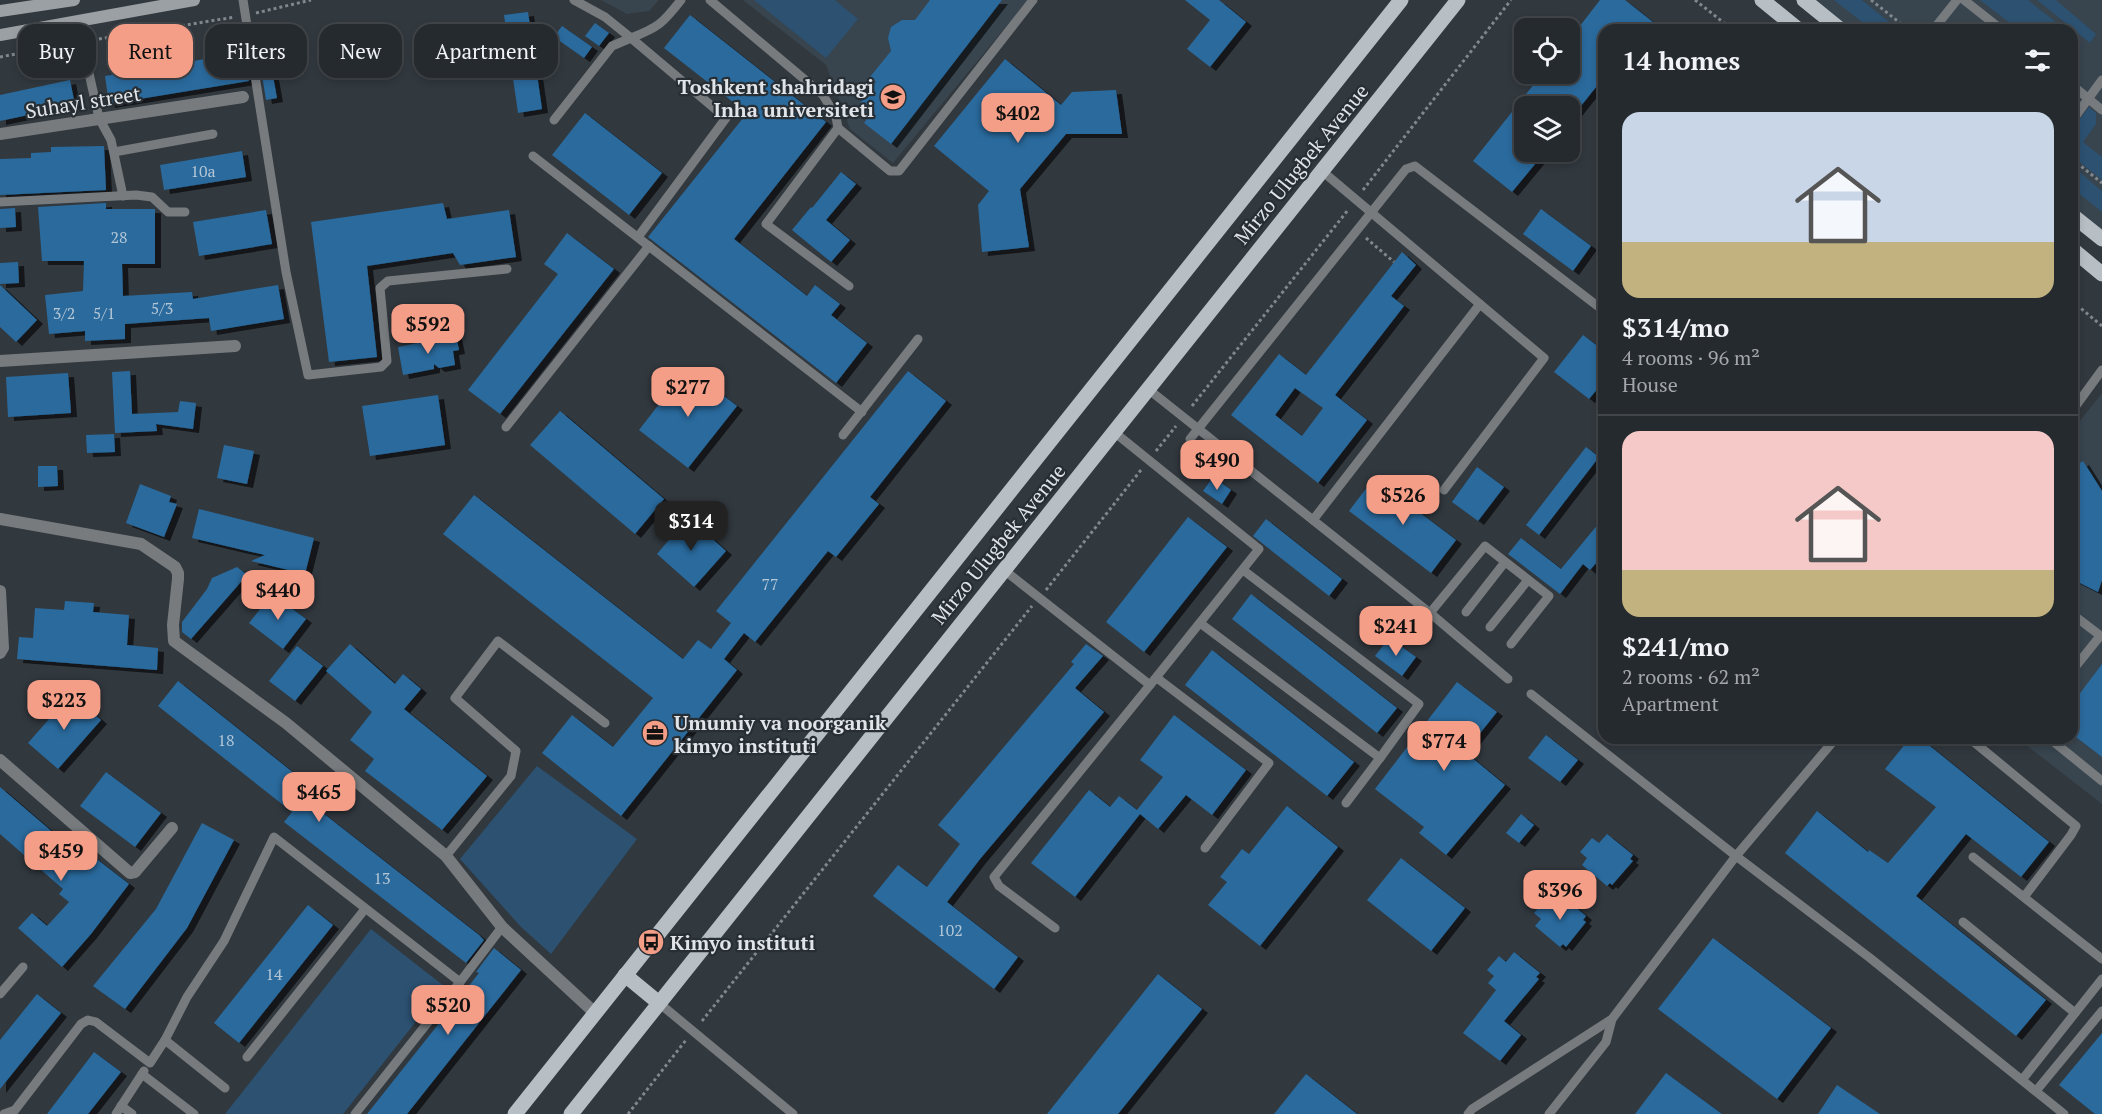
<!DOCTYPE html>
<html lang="en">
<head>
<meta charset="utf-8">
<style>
	:root { --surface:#252a2e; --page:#2d3236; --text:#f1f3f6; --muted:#a3a7aa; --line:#42464a; --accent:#f49e87 }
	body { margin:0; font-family:"PT Serif",serif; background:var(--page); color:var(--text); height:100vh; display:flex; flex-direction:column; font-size:22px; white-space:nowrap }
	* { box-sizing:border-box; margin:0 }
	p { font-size:20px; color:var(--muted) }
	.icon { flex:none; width:33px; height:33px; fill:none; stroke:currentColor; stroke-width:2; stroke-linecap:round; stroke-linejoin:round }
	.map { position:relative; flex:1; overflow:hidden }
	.sheet { position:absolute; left:1598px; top:24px; width:480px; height:720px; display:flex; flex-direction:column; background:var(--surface); border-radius:18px; box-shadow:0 3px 9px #0003,0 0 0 2px var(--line) }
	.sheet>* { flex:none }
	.hud { position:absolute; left:18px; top:24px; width:570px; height:54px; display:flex; gap:12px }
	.controls { position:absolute; left:1514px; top:18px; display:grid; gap:12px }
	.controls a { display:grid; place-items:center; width:66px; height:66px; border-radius:12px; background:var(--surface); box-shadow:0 3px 9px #0003,0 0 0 2px var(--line); font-size:30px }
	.price { position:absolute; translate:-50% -51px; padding:0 14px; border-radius:12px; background:var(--accent); color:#111; font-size:20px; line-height:39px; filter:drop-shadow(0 2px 3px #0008) }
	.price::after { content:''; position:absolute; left:50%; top:36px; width:18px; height:14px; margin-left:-9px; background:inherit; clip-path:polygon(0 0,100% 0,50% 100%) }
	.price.on { background:#222; color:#fff }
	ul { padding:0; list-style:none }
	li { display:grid; align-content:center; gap:12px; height:318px; padding:0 24px }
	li+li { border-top:2px solid var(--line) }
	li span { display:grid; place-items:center; height:186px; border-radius:18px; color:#555 }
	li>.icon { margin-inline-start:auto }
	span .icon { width:108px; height:108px; fill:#fffc; stroke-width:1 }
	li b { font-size:26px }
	h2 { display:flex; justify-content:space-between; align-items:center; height:72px; padding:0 24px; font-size:26px }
	.pill { padding:0 21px; border-radius:18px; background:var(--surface); box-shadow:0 3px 9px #0003,0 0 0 2px var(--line); font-size:21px; line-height:54px }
	.pill.on { background:var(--accent); color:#111 }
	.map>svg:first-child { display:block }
	.built { fill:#38444e }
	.green { fill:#2c5171 }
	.building { fill:#2a6a9d; fill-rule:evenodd; filter:url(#shadow) }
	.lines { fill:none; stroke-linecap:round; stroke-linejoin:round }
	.path { stroke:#81878c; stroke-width:3; stroke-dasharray:3 3; stroke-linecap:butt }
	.service { stroke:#777b7e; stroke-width:9 }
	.minor { stroke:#777b7e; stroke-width:12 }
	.secondary { stroke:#9ba0a5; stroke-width:12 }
	.primary { stroke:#b7bec4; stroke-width:15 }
	.labels { text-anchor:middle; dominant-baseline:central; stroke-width:4.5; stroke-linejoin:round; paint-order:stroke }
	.number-label { font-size:16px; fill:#b3c6d6 }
	.poi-label { font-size:20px; font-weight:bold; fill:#e1e5e9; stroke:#272e34; text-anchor:start }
	.street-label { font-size:20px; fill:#e1e5e9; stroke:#272e34 }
</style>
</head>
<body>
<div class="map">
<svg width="2102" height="1114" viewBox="0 0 2102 1114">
	<defs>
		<filter id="shadow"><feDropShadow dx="6" dy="4" stdDeviation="0" flood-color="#0009"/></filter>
	</defs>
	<rect width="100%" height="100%" fill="#31383e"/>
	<g class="built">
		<path d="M601,0H659L649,11L627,14Z"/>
		<path d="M743,0H1028L893,163L850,129L826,65Z"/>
		<path d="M1804,0H2102V239L2072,215V30H1841Z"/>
		<path d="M2102,393V804L2017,738H2072V431Z"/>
	</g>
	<g class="green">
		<path d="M754,0H835L858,19L826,58Z"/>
		<path d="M1834,0H1862L1899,30H1872Z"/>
		<path d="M1980,0H2028L2066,30H2019Z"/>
		<path d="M2037,0H2056L2096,34L2090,43Z"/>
		<path d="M2089,107L2096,113V124L2083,142L2102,157V180L2072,156V129Z"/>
		<path d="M2072,166L2102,191V212L2072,188Z"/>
		<path d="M537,766L637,839L551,954L521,927L460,859Z"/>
		<path d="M371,929L444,986L343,1114H225Z"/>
	</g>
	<g class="building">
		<path d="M930,0H1002L891,144L864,123L867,119L855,110L876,82L870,77L891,51L888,38L891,27L902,20H915Z"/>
		<path d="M1185,0H1219L1246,22L1210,67L1187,49L1210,20Z"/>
		<path d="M1600,0H1625L1663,30H1604V77L1569,121V106H1524V152H1545L1512,192L1473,161L1542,74H1569V40Z"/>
		<path d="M528,12L542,109L518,113L504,15Z"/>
		<path d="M690,15L826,122L734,239L807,296L815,285L840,304L831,315L867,343L836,383L648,237L747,113L664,48Z"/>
		<path d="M595,23L609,33L599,46L585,36Z"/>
		<path d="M562,26L592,47L584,58L554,37Z"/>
		<path d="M234,54L235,60L245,58L249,81L109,104L105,76Z"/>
		<path d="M269,54L277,98L266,100L259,56Z"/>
		<path d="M1005,59L1061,105L1072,92L1116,90L1122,134H1066L1020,189L1029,247L982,252L978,205L989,191L934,146Z"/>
		<path d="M70,80L75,105L0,121V95Z"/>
		<path d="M585,113L662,173L629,215L552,155Z"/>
		<path d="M104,146L106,190L0,195V159L31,158V153L51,152V147Z"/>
		<path d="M242,151L246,177L164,190L160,165Z"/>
		<path d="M841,172L856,184L826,220L850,240L831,262L792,230L811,207L812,208Z"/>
		<path d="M106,203V209H155V264H122L123,296L192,292L193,299L278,285L284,319L211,331L209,318L125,324V339L85,341V331L49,334L45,295L83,291L84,261H42L38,207Z"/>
		<path d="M443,203L447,219L509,210L516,257L460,265L453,253L367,266L377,357L329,362L311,222Z"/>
		<path d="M15,208L16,227L0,228V209Z"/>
		<path d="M1541,209L1591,246L1573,271L1523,234Z"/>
		<path d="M266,210L272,244L199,256L193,222Z"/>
		<path d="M567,233L614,269L500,414L468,390L558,274L544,264Z"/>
		<path d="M1402,252L1416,265L1391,296L1404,306L1335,395L1367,420L1318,483L1231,415L1279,354L1306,375ZM1295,388L1323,408L1302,436L1275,415Z"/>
		<path d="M18,262L19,283L0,284V263Z"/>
		<path d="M0,285L37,320L16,342L0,327Z"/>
		<path d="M456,335L459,350L453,351L455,365L439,368L434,364V369L403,375L398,347Z"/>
		<path d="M1583,335L1604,351V381L1589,399L1554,372Z"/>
		<path d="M687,368L737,406L688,468L639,430Z"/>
		<path d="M130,371L132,414L178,412L180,401L196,403L193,429L156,424L157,431L115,433L112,372Z"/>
		<path d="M908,371L946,401L870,497L879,504L836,557L828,551L755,642L744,633L724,659L737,670L621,816L542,753L572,715L613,747L653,698L443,534L474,495L683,659L698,640L711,649L731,623L716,611Z"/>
		<path d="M68,373L71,413L8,417L6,377Z"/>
		<path d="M438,395L445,445L370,456L362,406Z"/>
		<path d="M560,411L664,499L635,534L530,445Z"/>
		<path d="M114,434L115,452L87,453L86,435Z"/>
		<path d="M224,445L254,451L247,484L217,478Z"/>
		<path d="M1586,447L1599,457L1539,535L1526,525Z"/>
		<path d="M2083,461L2102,491V580L2098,592L2072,579V468Z"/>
		<path d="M38,466H57L58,486L38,487Z"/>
		<path d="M1477,467L1504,487L1478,521L1452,502Z"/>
		<path d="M1213,477L1231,490L1222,504L1203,491Z"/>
		<path d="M1374,478L1456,540L1431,573L1349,511Z"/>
		<path d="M140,484L171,496L169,502L177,504L164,537L126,523Z"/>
		<path d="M199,509L314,538L305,574L251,561L265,555L192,538Z"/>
		<path d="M688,517L726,551L694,587L657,554Z"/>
		<path d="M1188,517L1227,547L1144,652L1106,622Z"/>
		<path d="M1604,517V554L1590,570L1583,564L1560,594L1508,554L1521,538L1561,569Z"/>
		<path d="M1266,519L1342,579L1329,596L1253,536Z"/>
		<path d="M237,567L247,575L191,639L182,632V622L207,589L212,578Z"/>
		<path d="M272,594L306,619L283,649L249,623Z"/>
		<path d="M1251,594L1397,708L1377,733L1232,619Z"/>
		<path d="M65,601L94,603L93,612L129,615L127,645L158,648L157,670L17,659L19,637L33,638L35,608L64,610Z"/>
		<path d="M1389,638L1416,657L1402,676L1375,656Z"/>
		<path d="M350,644L395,684L403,674L421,689L404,709L487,776L442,830L365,771L374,759L350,740L372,712L326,671Z"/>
		<path d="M1086,644L1103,656L1075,688L1104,712L980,859L947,902L1018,957L994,989L873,896L898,865L927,887L960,844L938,825L1074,664L1071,662Z"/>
		<path d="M297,646L323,666L295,701L269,681Z"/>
		<path d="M1212,650L1354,762L1327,796L1185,685Z"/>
		<path d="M2102,664V757L2072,734V704Z"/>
		<path d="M178,681L295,774L287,785L479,935L484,940L466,963L284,822L292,812L158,706Z"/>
		<path d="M1457,682L1497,712L1465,752L1505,785L1446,855L1419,833L1424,827L1375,789Z"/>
		<path d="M71,694L101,720L58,769L28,743Z"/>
		<path d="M1174,715L1246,770L1212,815L1186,795L1158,829L1140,814L1075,897L1031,863L1089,790L1110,807L1119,796L1137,810L1163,777L1140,760Z"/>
		<path d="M1546,735L1578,760L1560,782L1528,758Z"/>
		<path d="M1910,738H1920L2049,842L2021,877L1966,834L1916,896L2046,1000L2016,1036L1785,853L1817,811L1868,852L1869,850L1888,863L1936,807L1885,769Z"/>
		<path d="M106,772L161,813L135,847L80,806Z"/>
		<path d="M0,787L85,860L90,854L129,884L91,934L62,967L18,928L32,913L47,926L69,902L59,894L63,889L0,834Z"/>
		<path d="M1287,806L1338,847L1260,946L1208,905L1227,882L1220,877L1242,849L1249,854Z"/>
		<path d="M1521,814L1534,825L1519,843L1506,833Z"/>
		<path d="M202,823L234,840L187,928L125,1009L93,986L156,909Z"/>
		<path d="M1607,834L1633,855L1630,859L1633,861L1612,885L1610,883L1607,886L1582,865L1587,858L1580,852L1592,838L1599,843Z"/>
		<path d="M1401,858L1465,908L1431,951L1367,900Z"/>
		<path d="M1561,895L1586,916L1583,920L1586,922L1566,947L1563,944L1560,947L1535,926L1541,919L1534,913L1546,899L1553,905Z"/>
		<path d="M308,905L333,925L239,1043L214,1023Z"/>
		<path d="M1713,938L1831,1028L1777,1099L1658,1009Z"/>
		<path d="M494,948L521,970L407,1114H367L479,973L476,972Z"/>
		<path d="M1514,952L1540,973L1536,977L1539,979L1504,1021L1521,1035L1500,1061L1463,1033L1496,990L1488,983L1494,976L1487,970L1499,956L1506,962Z"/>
		<path d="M1158,974L1202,1009L1118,1114H1047Z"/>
		<path d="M37,994L61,1013L0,1089V1040Z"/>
		<path d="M2102,1033V1114H2095L2059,1085Z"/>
		<path d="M94,1052L121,1072L88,1114H47Z"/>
		<path d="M1666,1073L1722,1114H1635Z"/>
		<path d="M1306,1074L1357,1114H1274Z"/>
		<path d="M1837,1085L1880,1114H1818Z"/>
	</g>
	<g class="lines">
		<g class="path">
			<path d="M1695,0L1733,30"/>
			<path d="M1871,0L1909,30"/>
			<path d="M256,13L311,0"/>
			<path d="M93,40L235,17"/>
			<path d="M0,57L69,44"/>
			<path d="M2072,159L2102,183"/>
			<path d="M1363,190L1511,0"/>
			<path d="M1366,238L1394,262"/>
			<path d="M2072,301L2102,326"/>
			<path d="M1192,406L1348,210"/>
			<path d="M1156,451L1176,426"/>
			<path d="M1046,590L1141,470"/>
			<path d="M702,1021L1032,606"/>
			<path d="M628,1114L686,1040"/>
		</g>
		<g class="service">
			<path d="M243,0L286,272L308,375L381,367L387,361L380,288L388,281L507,269"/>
			<path d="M574,0L605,17L631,38C659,27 663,23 681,0"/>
			<path d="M710,0L823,95L836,117L838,128L766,224L849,286"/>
			<path d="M1964,0L2002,30"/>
			<path d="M1933,30L1957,0"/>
			<path d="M82,42L99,118L111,140L123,196"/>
			<path d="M2072,85L2102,110"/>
			<path d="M554,120L612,46L631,38L726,118L638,237"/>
			<path d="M2072,121L2102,80"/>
			<path d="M838,128L890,171H899L1033,0"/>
			<path d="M114,152L213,134"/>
			<path d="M533,156L862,412"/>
			<path d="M1322,171L1544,358L1444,490"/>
			<path d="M0,202L136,195L152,197L168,212H185"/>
			<path d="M1148,389L1430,613L1508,679"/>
			<path d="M2072,411L2102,370"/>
			<path d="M506,427L649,246"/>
			<path d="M1114,432L1259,549L1150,685"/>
			<path d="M843,435L918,339"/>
			<path d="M1190,439L1406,169L1415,166L1604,311"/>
			<path d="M1313,520L1480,304"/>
			<path d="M1004,570L1150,685L994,877L999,886L1055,928"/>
			<path d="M1466,612L1505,562"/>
			<path d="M1430,613L1485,546L1549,596L1511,644"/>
			<path d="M2072,614L2102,637"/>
			<path d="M1200,623L1380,758L1419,704L1243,570"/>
			<path d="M1490,627L1528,580"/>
			<path d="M2072,671L2100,636"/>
			<path d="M1157,678L1269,763L1205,848"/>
			<path d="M1531,694L1736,856L1870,958L2064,1114"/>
			<path d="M1969,738L2076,826L2071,835L2024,897"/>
			<path d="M2049,738L2102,781"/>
			<path d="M1346,803L1380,758"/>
			<path d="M446,856L511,776L516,751L455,698L498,641L605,723"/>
			<path d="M1973,857L2102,959"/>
			<path d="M1963,922L2075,1013"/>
			<path d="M0,994L23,967"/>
			<path d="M659,1003L793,1114"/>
			<path d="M165,1040L225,1088"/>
			<path d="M247,1057L365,909"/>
			<path d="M142,1074L194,1114"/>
			<path d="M2022,1080L2102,979"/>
			<path d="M2036,1091L2102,1011"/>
			<path d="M121,1106L132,1114"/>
			<path d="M4,1114L15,1110L81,1024L88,1020L96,1022L150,1063L165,1040L187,997L224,941L274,837L460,982L502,927"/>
			<path d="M116,1114L144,1071"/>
			<path d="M355,1114L460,982"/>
			<path d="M1468,1114L1472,1109L1612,1019L1736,856L1836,738"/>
			<path d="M1549,1114L1606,1042L1612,1019"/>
		</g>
		<g class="minor">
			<path d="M0,134L243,97"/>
			<path d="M0,361L235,346"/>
			<path d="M0,519L141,544L175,567L178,573V579L173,625L174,641L286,723L446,856L502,927L595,1013"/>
			<path d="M0,591L3,648L0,653"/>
			<path d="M0,760L130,873L135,872L172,828"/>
		</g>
		<g class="secondary">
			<path d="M0,11L74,0"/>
			<path d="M0,35L194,0"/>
		</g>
		<g class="primary">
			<path d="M1762,0L1799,30"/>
			<path d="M1804,0L1841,30"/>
			<path d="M2072,215L2102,239"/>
			<path d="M2072,249L2102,274"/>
			<path d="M625,975L659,1003"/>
			<path d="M515,1114L1401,0"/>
			<path d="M571,1114L1458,0"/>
		</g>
	</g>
	<defs>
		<symbol id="university-disc" viewBox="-11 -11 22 22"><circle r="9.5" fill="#f49e87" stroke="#272e34"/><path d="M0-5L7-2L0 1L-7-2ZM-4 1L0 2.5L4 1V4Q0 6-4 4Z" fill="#111"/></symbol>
		<symbol id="office-disc" viewBox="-11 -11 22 22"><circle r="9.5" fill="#f49e87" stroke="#272e34"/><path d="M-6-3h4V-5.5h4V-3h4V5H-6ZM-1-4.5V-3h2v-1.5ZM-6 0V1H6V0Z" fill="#111"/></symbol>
		<symbol id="bus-disc" viewBox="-11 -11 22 22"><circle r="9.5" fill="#f49e87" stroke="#272e34"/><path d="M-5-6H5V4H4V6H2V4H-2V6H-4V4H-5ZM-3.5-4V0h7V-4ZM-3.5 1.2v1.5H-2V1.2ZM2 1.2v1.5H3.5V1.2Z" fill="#111"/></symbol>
	</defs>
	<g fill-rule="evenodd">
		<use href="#university-disc" x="878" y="82" width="30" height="30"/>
		<use href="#office-disc" x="640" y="718" width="30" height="30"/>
		<use href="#bus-disc" x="636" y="927" width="30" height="30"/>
	</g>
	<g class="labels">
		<g class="number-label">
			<text x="203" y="171">10а</text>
			<text x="119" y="237">28</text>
			<text x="162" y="308">5/3</text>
			<text x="64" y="313">3/2</text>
			<text x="104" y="313">5/1</text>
			<text x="770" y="584">77</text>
			<text x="226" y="740">18</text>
			<text x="382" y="878">13</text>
			<text x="950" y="930">102</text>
			<text x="274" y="974">14</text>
		</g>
		<g class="poi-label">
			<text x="874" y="86" text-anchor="end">Toshkent shahridagi<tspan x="874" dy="23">Inha universiteti</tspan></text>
			<text x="674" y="722">Umumiy va noorganik<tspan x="674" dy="23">kimyo instituti</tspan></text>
			<text x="670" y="942">Kimyo instituti</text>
		</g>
		<g class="street-label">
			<text transform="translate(83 102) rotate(-9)">Suhayl street</text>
			<text transform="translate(1301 164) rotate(-51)">Mirzo Ulugbek Avenue</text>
			<text transform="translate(998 544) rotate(-51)">Mirzo Ulugbek Avenue</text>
		</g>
	</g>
</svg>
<div class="controls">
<a><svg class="icon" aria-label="locate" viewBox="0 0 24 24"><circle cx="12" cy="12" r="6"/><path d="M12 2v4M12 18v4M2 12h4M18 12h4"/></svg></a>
<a><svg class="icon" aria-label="layers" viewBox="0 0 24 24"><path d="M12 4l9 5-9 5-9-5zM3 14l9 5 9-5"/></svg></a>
</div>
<b class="price" style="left:1018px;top:144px">$402</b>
<b class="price" style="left:428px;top:355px">$592</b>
<b class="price" style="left:688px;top:418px">$277</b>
<b class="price" style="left:1217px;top:491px">$490</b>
<b class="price" style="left:1403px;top:526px">$526</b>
<b class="price on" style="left:691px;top:552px">$314</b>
<b class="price" style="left:278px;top:621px">$440</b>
<b class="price" style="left:1396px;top:657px">$241</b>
<b class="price" style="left:64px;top:731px">$223</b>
<b class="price" style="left:1444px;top:772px">$774</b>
<b class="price" style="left:319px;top:823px">$465</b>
<b class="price" style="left:61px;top:882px">$459</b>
<b class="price" style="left:1560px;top:921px">$396</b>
<b class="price" style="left:448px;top:1036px">$520</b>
<div class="hud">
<a class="pill">Buy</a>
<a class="pill on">Rent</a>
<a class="pill">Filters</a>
<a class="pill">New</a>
<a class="pill">Apartment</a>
</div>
<section class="sheet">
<h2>14 homes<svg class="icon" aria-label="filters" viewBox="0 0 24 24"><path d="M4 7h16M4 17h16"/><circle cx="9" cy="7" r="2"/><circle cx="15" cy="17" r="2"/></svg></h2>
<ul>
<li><span style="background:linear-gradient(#c9d6e8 70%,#c2b280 0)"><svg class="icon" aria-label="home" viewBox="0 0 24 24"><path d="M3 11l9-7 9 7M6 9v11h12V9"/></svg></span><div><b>$314/mo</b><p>4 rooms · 96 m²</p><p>House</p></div></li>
<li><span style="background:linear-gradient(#f6c9c9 75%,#c2b280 0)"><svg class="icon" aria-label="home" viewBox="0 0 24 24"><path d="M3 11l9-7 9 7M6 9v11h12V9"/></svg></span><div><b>$241/mo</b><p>2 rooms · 62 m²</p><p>Apartment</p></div></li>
</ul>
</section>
</div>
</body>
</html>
